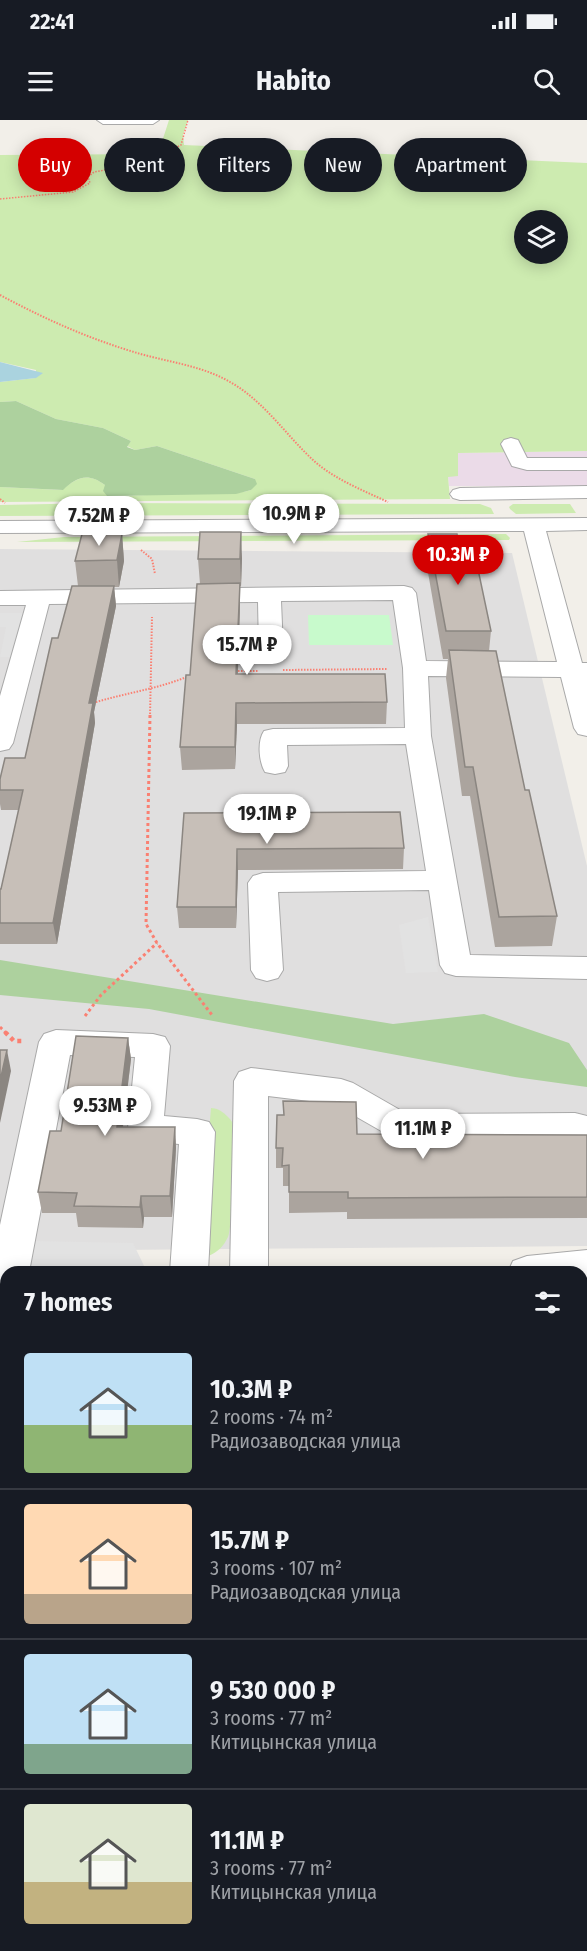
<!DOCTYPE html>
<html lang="en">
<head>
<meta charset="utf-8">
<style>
	:root { --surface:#171b24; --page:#20242c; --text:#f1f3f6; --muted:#9ea1a6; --line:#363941; --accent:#d40000 }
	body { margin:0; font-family:"Fira Sans Condensed",sans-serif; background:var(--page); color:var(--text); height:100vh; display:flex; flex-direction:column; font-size:22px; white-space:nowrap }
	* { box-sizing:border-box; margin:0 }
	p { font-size:20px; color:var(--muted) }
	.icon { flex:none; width:33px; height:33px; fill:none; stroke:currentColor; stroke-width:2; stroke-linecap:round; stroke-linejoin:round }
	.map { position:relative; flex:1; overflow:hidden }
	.side { position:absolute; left:0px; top:1146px; width:588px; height:686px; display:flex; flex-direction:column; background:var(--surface); border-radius:18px 18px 0 0; box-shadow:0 3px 15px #0003 }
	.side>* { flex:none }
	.guide { position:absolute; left:18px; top:18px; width:552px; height:54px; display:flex; gap:12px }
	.tools { position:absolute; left:514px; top:90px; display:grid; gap:12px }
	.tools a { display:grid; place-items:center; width:54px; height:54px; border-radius:50%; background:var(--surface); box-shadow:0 3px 15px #0003; font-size:30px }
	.price { position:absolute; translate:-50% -51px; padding:0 14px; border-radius:21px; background:#fff; color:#222; font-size:20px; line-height:39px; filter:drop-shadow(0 2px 3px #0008) }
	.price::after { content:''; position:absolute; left:50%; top:36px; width:18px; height:14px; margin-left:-9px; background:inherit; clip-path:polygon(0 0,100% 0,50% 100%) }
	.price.current { background:var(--accent); color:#fff }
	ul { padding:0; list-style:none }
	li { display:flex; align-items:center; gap:18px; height:150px; padding:0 24px }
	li+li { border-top:2px solid var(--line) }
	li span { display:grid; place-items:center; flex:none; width:168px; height:120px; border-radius:6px; color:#555 }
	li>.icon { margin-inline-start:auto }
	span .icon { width:72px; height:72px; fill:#fffc; stroke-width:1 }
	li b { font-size:26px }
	h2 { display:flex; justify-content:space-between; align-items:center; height:72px; padding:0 24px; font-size:26px }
	.tag { padding:0 21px; border-radius:27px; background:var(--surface); box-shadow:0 3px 15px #0003; font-size:21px; line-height:54px }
	.tag.current { background:var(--accent); color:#fff }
	.status { display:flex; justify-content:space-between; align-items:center; height:42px; padding:0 30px; background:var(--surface); direction:ltr }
	.status svg { height:16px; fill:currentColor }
	header { display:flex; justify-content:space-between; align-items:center; height:78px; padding:0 24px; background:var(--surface); font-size:27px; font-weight:700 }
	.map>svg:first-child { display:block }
	.residential { fill:#e0dfdf }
	.industrial { fill:#ebdbe8 }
	.grass { fill:#cdebb0; fill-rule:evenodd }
	.forest { fill:#add19e }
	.park { fill:#c8facc }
	.parking { fill:#e2e2e2 }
	.water { fill:#aad3df }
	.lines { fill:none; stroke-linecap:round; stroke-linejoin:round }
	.minor-casing { stroke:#a9a9a9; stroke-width:2 }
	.path-far3 { stroke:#fa8072; stroke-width:1.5; stroke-dasharray:1.5 1.5; stroke-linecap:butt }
	.path-far2 { stroke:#fa8072; stroke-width:2; stroke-dasharray:1.5 1.5; stroke-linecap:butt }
	.path-far1 { stroke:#fa8072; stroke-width:3; stroke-dasharray:3 3; stroke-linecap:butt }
	.path { stroke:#fa8072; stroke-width:4.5; stroke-dasharray:4 4; stroke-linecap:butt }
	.minor { fill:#fff; fill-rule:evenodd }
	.wall { fill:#aba49e }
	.shaded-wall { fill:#8b8681 }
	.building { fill:#c7bfb8; stroke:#8b8681; stroke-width:1.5 }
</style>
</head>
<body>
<div class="status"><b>22:41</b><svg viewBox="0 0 49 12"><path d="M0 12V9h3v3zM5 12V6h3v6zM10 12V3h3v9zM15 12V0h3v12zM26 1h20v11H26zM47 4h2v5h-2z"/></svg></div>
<header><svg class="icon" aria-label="menu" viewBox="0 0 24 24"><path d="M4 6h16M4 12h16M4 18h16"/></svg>Habito<svg class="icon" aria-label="search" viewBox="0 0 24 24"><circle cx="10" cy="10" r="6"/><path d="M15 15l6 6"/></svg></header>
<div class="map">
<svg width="587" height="1831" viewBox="0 0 587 1831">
	<rect width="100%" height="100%" fill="#f2efe9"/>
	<g class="residential">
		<path d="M0,429L512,433L587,746V1126L0,1131Z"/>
		<path d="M582,1226H587V1831H0V1232H6V1826H582Z"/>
	</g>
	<path class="industrial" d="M587,331V366H449L448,357L457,333Z"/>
	<g class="grass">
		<path d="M169,0H188L183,15L184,25L587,43V331L458,333V356L448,357L450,379L0,382V367L62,370C77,357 88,352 105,365L107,376C133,376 160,374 186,374C209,373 229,376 251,370L255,359L157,326L135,330L127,326L131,321L103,308L56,299L16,281L0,282V262L35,258L36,250L0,242V35L158,34ZM525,100H558V134H525Z"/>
		<path d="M101,383L480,384L491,388L494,394L0,396V385Z"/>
		<path d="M513,384H570L576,393L516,394L510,389L509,387Z"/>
		<path d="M506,414L510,418L509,420L17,422L64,417Z"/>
		<path d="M211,988C221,988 232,999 235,1008C237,1019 232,1107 228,1117C223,1127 218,1132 208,1136L199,1132Z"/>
	</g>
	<g class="forest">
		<path d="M16,281L56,299L103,308L131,321L127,327L135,330L157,326L255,359L257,364L251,370L236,374L107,376L103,371L105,365C88,352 76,357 63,370L0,367V282Z"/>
		<path d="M0,840L393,904L484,894L569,923L587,950V967L515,957L149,889L0,875Z"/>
	</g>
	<path class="park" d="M308,495H389L393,525H309Z"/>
	<g class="parking">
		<path d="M0,493H27L15,537H0L6,507H0Z"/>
		<path d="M428,797L438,852L406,853L399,805Z"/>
		<path d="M34,1121L133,1123L146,1150L30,1149Z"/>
	</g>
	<path class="water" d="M0,242L43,253L36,258L0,262Z"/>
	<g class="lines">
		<defs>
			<g id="minor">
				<path d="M97,0H159L153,4H103Z"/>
				<path d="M511,318L518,320L527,338H587V350H527L512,346L501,324L504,320Z"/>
				<path d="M587,366V378L460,380L453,378L450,374L453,370L460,368Z"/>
				<path d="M587,398V410L546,411L582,543H587V616L578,614L574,608L561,557L428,556L431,616L470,835L587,837V859L456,856L445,853L440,845L429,770L278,772L283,850L278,858L267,861L256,858L251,850L248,763L253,756L263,753L426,751L406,624L287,625L288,646L285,652L275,654L265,652C259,642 257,621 264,611L273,609L405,608L403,548L393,480L281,481L283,529L280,534L271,536L262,534L259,529L258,482L49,484L13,623L9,629L0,631V576L26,485H0V471L404,466L412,468L416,473L426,541L557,542L524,411L0,413V401Z"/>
				<path d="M56,910L153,914L165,917L170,926L164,996L197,999L209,1002L215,1012L208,1152H170L179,1024L146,1021L134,1017L128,1008L135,937L70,935L29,1152H6V1167L0,1165V1105L39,922L44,914Z"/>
				<path d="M251,948L341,959L353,963L407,994L575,993L587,996V1016L575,1019L402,1020L390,1016L334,984L268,976V1152H230L234,961L239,952Z"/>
				<path d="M587,1130V1162H582V1152H508L513,1141L527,1136Z"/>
				<path d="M582,1252H587V1291L582,1289Z"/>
				<rect x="582" y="1444" width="5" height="44"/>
				<rect x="0" y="1447" width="6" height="44"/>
				<path d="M153,1826H206L207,1831H153Z"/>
				<path d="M422,1826H475L476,1831H422Z"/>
			</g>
		</defs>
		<use href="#minor" class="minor-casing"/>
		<path class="path-far3" d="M0,79L73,72L90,63L88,57L94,52L147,42L181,25L188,0"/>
		<g class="path-far2">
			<path d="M0,175C43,198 87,218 134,232C166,242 201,245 230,262C264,281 285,314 313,340C334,359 362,370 388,382"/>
			<path d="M0,379L5,383"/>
			<path d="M141,430L152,439L155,454"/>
			<path d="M283,550L387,549"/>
			<path d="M235,551H258"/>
			<path d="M93,583C125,573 158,569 189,556"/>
			<path d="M150,597L152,497"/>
		</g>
		<g class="path-far1">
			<path d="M150,595L146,804L157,823L212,895"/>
			<path d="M85,896L101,875L157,823"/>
			<path d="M0,907L7,914"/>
		</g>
		<path class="path" d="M5,912L14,921H24"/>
		<use href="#minor" class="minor"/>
	</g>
	<g class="wall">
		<path d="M122,414L124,441L119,467H114L116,486L94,592L95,603L57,824H0V769H1L19,690H1L0,684V659L25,638L58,518L78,466L75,441Z"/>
		<path d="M428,414L461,435L491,511L489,531L557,796L552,826L495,827L470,676H462L446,558L448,539H443L426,441Z"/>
		<path d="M242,438L241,466H240V484L238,554L387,582L386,604H237L235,649L182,650L180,627L190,555L200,464L198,439Z"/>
		<path d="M184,693L404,728L403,749L238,750L236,808H179L177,787Z"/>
		<path d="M128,918L131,939L123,1007H175L176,1028L172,1097H144L143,1108L78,1107L76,1093H42L38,1072L61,1011Z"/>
		<path d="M357,1014L587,1015V1098L347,1099V1092L289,1093V1066H283V1048H276V1028Z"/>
		<rect x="0" y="1304" width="6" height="104"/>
		<path d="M514,1826H582L587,1831H515Z"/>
	</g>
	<g class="shaded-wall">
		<path d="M241,412L242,438L241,466L240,439Z"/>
		<path d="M122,414L124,441L119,467L117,440Z"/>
		<path d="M240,463V484L237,576L236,554Z"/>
		<path d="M114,466L116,486L94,592L95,603L57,824L53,803L89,583Z"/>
		<path d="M236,583L237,604L235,649V627Z"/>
		<path d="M237,729L238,750L236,808V787Z"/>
		<path d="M128,918L131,939L120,1028L117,1007Z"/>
		<path d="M7,930L11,951L0,1003V961Z"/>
		<path d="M175,1007L176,1028L172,1097L170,1076Z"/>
		<path d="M141,1076L144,1097L143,1108L140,1087Z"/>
		<path d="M111,1826H119L118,1831H110Z"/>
	</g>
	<g class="building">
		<path d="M200,412H241L240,439H198Z"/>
		<path d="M82,414H122L117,440L75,441Z"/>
		<path d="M428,414H457L461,435H475L491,511H446Z"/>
		<path d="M240,463L236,554H385L387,582L236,583L235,627H180L186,555H190L197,464Z"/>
		<path d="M72,466H114L89,583H93L53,803H0V769H1L23,670H0V659L5,638H25L52,518H58Z"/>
		<path d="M449,530L496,531L525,670H529L557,796L499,797L473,647H465Z"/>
		<path d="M400,692L404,728L237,729L236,787H177L184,693Z"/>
		<path d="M76,916L128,918L117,1007H175L170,1076H141L140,1087L74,1086L77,1073L38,1072L50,1011H61Z"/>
		<path d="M0,930H7L0,961Z"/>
		<path d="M283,981L356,982L357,1014L587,1015V1077L348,1078V1072H289V1045L282,1046L283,1028H276L277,995H284Z"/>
		<rect x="0" y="1304" width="6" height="77"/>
		<path d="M582,1506L587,1541V1831H525V1826H582Z"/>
		<path d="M6,1824V1826H111L110,1831H5Z"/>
	</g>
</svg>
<div class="tools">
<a><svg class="icon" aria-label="layers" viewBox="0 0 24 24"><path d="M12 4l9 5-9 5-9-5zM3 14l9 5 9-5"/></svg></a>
</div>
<b class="price" style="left:294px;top:425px">10.9M ₽</b>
<b class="price" style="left:99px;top:427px">7.52M ₽</b>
<b class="price current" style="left:458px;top:466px">10.3M ₽</b>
<b class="price" style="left:247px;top:556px">15.7M ₽</b>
<b class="price" style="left:267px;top:725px">19.1M ₽</b>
<b class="price" style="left:105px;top:1017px">9.53M ₽</b>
<b class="price" style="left:423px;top:1040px">11.1M ₽</b>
<div class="guide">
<a class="tag current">Buy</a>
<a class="tag">Rent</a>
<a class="tag">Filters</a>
<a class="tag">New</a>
<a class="tag">Apartment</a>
</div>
<section class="side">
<h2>7 homes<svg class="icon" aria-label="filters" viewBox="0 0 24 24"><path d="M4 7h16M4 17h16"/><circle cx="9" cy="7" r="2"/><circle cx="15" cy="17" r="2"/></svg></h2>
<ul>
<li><span style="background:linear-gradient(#bfe0f5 60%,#8fb573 0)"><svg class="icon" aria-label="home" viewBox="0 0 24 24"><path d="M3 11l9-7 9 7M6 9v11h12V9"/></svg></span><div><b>10.3M ₽</b><p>2 rooms · 74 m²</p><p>Радиозаводская улица</p></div></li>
<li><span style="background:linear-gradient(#ffd9b3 75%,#b9a48a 0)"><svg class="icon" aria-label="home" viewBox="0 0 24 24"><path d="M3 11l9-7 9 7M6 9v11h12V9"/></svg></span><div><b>15.7M ₽</b><p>3 rooms · 107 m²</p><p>Радиозаводская улица</p></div></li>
<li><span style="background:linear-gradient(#bfe0f5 75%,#7fa58c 0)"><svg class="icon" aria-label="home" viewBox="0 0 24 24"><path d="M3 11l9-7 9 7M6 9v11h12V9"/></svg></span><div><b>9 530 000 ₽</b><p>3 rooms · 77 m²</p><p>Китицынская улица</p></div></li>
<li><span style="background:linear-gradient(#dfe7d0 65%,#c2b280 0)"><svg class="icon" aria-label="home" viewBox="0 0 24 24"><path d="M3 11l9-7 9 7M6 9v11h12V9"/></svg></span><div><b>11.1M ₽</b><p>3 rooms · 77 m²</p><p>Китицынская улица</p></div></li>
</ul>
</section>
</div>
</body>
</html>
